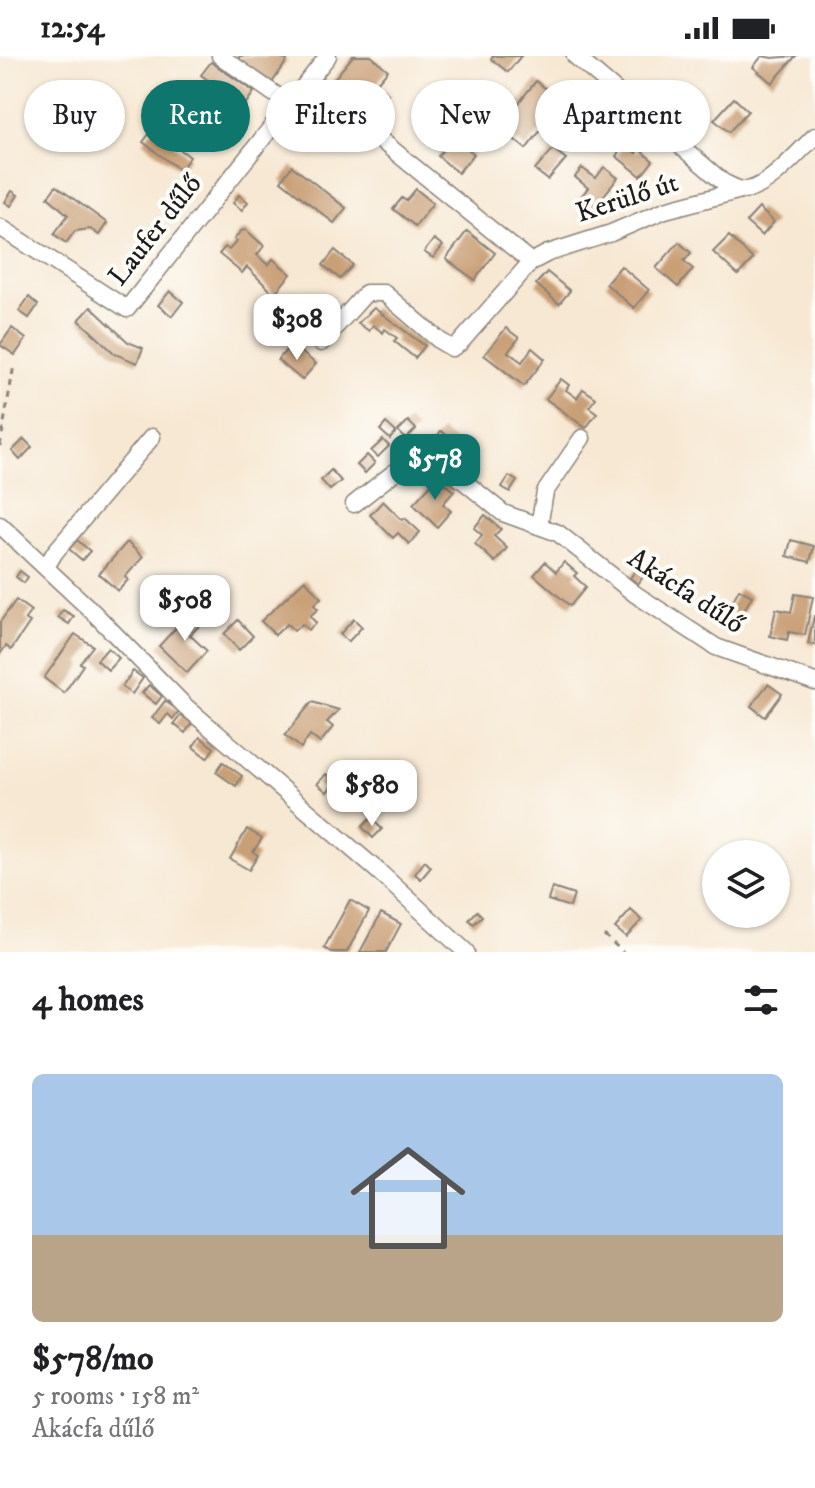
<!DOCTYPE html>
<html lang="en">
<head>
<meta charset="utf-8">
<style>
	:root { --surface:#fff; --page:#f2f2f2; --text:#202124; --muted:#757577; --accent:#0f766e }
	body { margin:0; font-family:"IM FELL DW Pica",serif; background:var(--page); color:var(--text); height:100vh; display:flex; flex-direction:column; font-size:30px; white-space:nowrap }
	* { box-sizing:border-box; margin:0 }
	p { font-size:26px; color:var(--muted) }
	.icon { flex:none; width:44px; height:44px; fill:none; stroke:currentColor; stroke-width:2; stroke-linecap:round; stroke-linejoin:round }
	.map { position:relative; height:896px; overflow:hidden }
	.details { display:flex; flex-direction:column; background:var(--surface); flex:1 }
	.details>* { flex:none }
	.top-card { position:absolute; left:24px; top:24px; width:768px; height:72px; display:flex; gap:16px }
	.buttons { position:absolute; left:702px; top:784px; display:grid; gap:16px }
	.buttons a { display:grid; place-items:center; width:88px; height:88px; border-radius:50%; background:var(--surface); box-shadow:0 2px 6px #0004; font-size:40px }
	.price { position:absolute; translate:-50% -68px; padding:0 18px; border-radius:16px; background:#fff; color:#222; font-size:26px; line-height:52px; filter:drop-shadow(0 2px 4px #0008) }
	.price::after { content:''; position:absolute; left:50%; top:48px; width:24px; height:18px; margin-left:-12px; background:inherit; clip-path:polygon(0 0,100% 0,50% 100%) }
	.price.current { background:var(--accent); color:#fff }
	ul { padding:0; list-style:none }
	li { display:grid; align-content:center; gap:16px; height:424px; padding:0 32px }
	li span { display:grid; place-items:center; height:248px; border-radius:12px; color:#555 }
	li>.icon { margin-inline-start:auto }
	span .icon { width:144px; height:144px; fill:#fffc; stroke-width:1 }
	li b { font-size:34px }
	h2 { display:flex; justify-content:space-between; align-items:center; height:96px; padding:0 32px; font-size:34px }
	.chip { padding:0 28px; border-radius:36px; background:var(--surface); box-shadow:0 2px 6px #0004; font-size:28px; line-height:72px }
	.chip.current { background:var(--accent); color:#fff }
	.status { display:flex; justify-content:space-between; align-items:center; height:56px; padding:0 40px; background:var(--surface); direction:ltr }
	.status svg { height:22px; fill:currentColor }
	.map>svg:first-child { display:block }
	.building { fill:#c99f76 }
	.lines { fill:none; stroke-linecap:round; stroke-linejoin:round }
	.minor-casing { stroke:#8a8278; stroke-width:19 }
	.path { stroke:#8a8278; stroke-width:3; stroke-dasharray:6 6; stroke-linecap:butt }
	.minor { stroke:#fff; stroke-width:16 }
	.labels { text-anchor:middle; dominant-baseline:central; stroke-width:8; stroke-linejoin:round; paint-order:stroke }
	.street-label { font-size:28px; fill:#1c1c1c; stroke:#fdfcf7 }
</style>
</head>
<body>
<div class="status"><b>12:54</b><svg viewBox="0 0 49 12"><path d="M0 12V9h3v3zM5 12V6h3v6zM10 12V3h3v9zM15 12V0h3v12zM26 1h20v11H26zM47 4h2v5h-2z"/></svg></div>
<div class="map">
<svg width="815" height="896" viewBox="0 0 815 896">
	<rect width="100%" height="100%" fill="#fdfcf7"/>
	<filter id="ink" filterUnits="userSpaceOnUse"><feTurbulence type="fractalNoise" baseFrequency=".0125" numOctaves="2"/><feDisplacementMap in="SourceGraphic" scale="16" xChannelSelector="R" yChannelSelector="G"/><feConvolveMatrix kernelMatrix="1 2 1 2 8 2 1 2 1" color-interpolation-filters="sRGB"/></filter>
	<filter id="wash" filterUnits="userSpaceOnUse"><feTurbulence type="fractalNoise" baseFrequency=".006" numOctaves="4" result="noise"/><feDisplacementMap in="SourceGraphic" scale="32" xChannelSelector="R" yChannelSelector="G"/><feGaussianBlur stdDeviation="1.8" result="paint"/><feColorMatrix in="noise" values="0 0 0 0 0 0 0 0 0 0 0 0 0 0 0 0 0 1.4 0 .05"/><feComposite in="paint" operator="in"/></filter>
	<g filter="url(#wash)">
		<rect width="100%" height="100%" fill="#f7e8d3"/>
		<g id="blocks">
			<g class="building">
				<path d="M240,0H280L287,5L271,28L237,4Z"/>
				<path d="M353,0H371L388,14L376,28L388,38L373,57L333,24Z"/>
				<path d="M493,0H521L508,16L491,3Z"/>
				<path d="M762,0L772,2L796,0L772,27L753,11Z"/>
				<path d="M211,6L254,36L244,50L201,19Z"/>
				<path d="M536,25L556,41L550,48L558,54L548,65L552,69L545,77L541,74L526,93L499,71Z"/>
				<path d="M734,42L748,55L729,76L714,64Z"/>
				<path d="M215,43L241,63L221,91L195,72Z"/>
				<path d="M292,70L302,79L297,85L286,77Z"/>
				<path d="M153,73L190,101L180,114L143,86Z"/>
				<path d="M454,81L474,98L458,117L438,100Z"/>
				<path d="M625,88L636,97L639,93L653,105L641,120L616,100Z"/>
				<path d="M553,93L566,103L548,124L535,114Z"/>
				<path d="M292,110L346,152L334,167L281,125Z"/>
				<path d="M604,111L618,122L592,154L579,143L588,132L575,121L582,112L596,122Z"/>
				<path d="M56,130L107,167L99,179L90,173L75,175L66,187L54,178L68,159L48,141Z"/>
				<path d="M416,133L433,147L415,170L393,153L402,142L406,145Z"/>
				<path d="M12,135L18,139L11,150L5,146Z"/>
				<path d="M239,139L248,146L242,154L233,147Z"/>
				<path d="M759,152L774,166L762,180L746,166Z"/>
				<path d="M246,174L264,190L257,199L268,209L273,203L291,218L274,238L247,211L242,217L219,198L225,191L229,194L237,185L234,183L241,175Z"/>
				<path d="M467,175L495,197L475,224L446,203Z"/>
				<path d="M729,180L753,203L738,219L713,196Z"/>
				<path d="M434,183L443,190L433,202L424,196Z"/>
				<path d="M679,186L691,197L684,205L693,213L678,231L656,212Z"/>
				<path d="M335,194L353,209L340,223L323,209Z"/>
				<path d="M621,210L649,234L634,252L606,228Z"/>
				<path d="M547,216L570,235L559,248L536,228Z"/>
				<path d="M170,235L183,246L172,260L158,249Z"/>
				<path d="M29,241L38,249L29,262L19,255Z"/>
				<path d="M91,251L128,286L143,292L137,307L115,298L79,264Z"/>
				<path d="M374,252L425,290L415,302L394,285L397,282L385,273L383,277L373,269L369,275L358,267Z"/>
				<path d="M12,272L26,283L15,299L0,289Z"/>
				<path d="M506,272L519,282L508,296L522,306L532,292L545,303L524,330L484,299Z"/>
				<path d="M291,288L316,308L302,324L278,304Z"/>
				<path d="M561,323L569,329L566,334L577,342L583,333L596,342L589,351L597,357L586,372L546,343Z"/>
				<path d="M408,365L416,373L406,383L398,375Z"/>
				<path d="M386,367L396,376L390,383L380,374Z"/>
				<path d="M441,375L456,386L448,396L433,385Z"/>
				<path d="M24,383L32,391L20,404L12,395Z"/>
				<path d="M383,384L389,390L378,401L371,395Z"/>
				<path d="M367,399L375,407L365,417L357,409Z"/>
				<path d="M331,414L341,425L330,434L321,424Z"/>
				<path d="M509,420L517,425L510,436L502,431Z"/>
				<path d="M438,421L454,435L443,448L451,455L437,471L413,448Z"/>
				<path d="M383,445L402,464L405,462L420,476L409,488L398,477L393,482L370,459Z"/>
				<path d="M485,459L501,473L494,480L507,492L495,506L475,488L482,479L474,472Z"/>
				<path d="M77,484L90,495L82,504L69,493Z"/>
				<path d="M791,484L814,490L810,506L787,500Z"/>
				<path d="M127,486L143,501L125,521L128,524L118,535L99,518Z"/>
				<path d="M545,506L556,516L564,506L577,517L574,520L586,531L570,550L534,519Z"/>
				<path d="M641,507L649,512L638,528L630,522Z"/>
				<path d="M20,515L28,521L24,527L16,521Z"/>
				<path d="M305,524L321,542L314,549L318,553L310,560L316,567L308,574L302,568L294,575L287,568L275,579L261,565Z"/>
				<path d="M739,533L752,540L736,570L723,563Z"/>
				<path d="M795,538L813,541L805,579L789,576L787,584L770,580L776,553L791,556Z"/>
				<path d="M16,544L31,555L25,563L30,566L11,594L6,590L0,598V566Z"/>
				<path d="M63,554L74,560L69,568L58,561Z"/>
				<path d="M192,554L204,565L190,579L207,595L187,617L159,590Z"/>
				<path d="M814,560H815V589L808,588Z"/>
				<path d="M354,563L362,571L348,586L340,578Z"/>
				<path d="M238,564L253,580L239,594L224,578Z"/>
				<path d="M75,578L93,590L80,607L83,609L64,637L44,622Z"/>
				<path d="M108,592L119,602L108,614L97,604Z"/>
				<path d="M133,615L143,622L132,638L122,631Z"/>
				<path d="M768,628L782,638L765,661L751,650Z"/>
				<path d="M149,629L162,640L156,648L142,637Z"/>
				<path d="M165,645L179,655L173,663L168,658L160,668L152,662Z"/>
				<path d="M312,646L339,654L327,666L333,671L320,687L310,679L301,692L285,679Z"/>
				<path d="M181,659L192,667L185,677L174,668Z"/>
				<path d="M200,681L214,692L207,702L193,691Z"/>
				<path d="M223,706L242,720L236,730L216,716Z"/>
				<path d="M326,718L336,726L327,736L317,728Z"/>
				<path d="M371,762L382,773L373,782L362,771Z"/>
				<path d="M247,773L262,782L253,796L258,799L249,814L230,803Z"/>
				<path d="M425,805L431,811L421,823L415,818Z"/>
				<path d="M552,832L574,839L570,851L548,844Z"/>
				<path d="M350,844L369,855L347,896H331L324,892Z"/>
				<path d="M631,854L642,864L626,881L615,872Z"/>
				<path d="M477,855L482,860L474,868L469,864Z"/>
				<path d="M381,857L401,868L386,896H360Z"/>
			</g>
		</g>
	</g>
	<g filter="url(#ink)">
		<use href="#blocks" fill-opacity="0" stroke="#8a8278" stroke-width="2"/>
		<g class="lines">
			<defs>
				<g id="minor">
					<path d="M220,0L289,48"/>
					<path d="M575,0L723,126C729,129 736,133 742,134C765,136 799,95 815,80"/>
					<path d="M308,25L531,206"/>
					<path d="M0,171L127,253L328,0"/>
					<path d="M321,287L366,237H384L440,285L452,292L460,287L531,206L548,197L611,177L665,154L741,134"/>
					<path d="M354,448L424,393L503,457L558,477L635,538L716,591L815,626"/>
					<path d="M0,469L94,557L185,650L378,815L466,896"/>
					<path d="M539,470L545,436L582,382"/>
					<path d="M46,511L55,496L152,381"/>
				</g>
			</defs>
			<use href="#minor" class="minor-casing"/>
			<g class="path">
				<path d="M0,390L14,309"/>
				<path d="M604,879L623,896"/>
			</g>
			<use href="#minor" class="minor"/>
		</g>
	</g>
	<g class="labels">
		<g class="street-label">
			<text transform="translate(627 142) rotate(-18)">Kerülő út</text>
			<text transform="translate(155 174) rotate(-52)">Laufer dűlő</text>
			<text transform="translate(686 535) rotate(33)">Akácfa dűlő</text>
		</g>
	</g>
</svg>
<div class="buttons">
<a><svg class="icon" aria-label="layers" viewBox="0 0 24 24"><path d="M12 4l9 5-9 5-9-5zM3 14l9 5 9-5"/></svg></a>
</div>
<b class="price" style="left:297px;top:306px">$308</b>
<b class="price current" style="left:435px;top:446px">$578</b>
<b class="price" style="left:185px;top:587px">$508</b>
<b class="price" style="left:372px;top:772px">$580</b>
<div class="top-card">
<a class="chip">Buy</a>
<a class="chip current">Rent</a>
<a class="chip">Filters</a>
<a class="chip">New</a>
<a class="chip">Apartment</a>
</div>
</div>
<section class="details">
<h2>4 homes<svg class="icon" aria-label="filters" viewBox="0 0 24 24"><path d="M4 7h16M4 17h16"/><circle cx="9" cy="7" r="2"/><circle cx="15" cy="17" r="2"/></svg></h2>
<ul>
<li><span style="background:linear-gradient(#a9c7e8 65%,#b9a48a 0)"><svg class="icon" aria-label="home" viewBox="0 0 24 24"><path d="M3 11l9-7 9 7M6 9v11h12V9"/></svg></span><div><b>$578/mo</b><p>5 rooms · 158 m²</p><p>Akácfa dűlő</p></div></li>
</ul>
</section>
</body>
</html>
